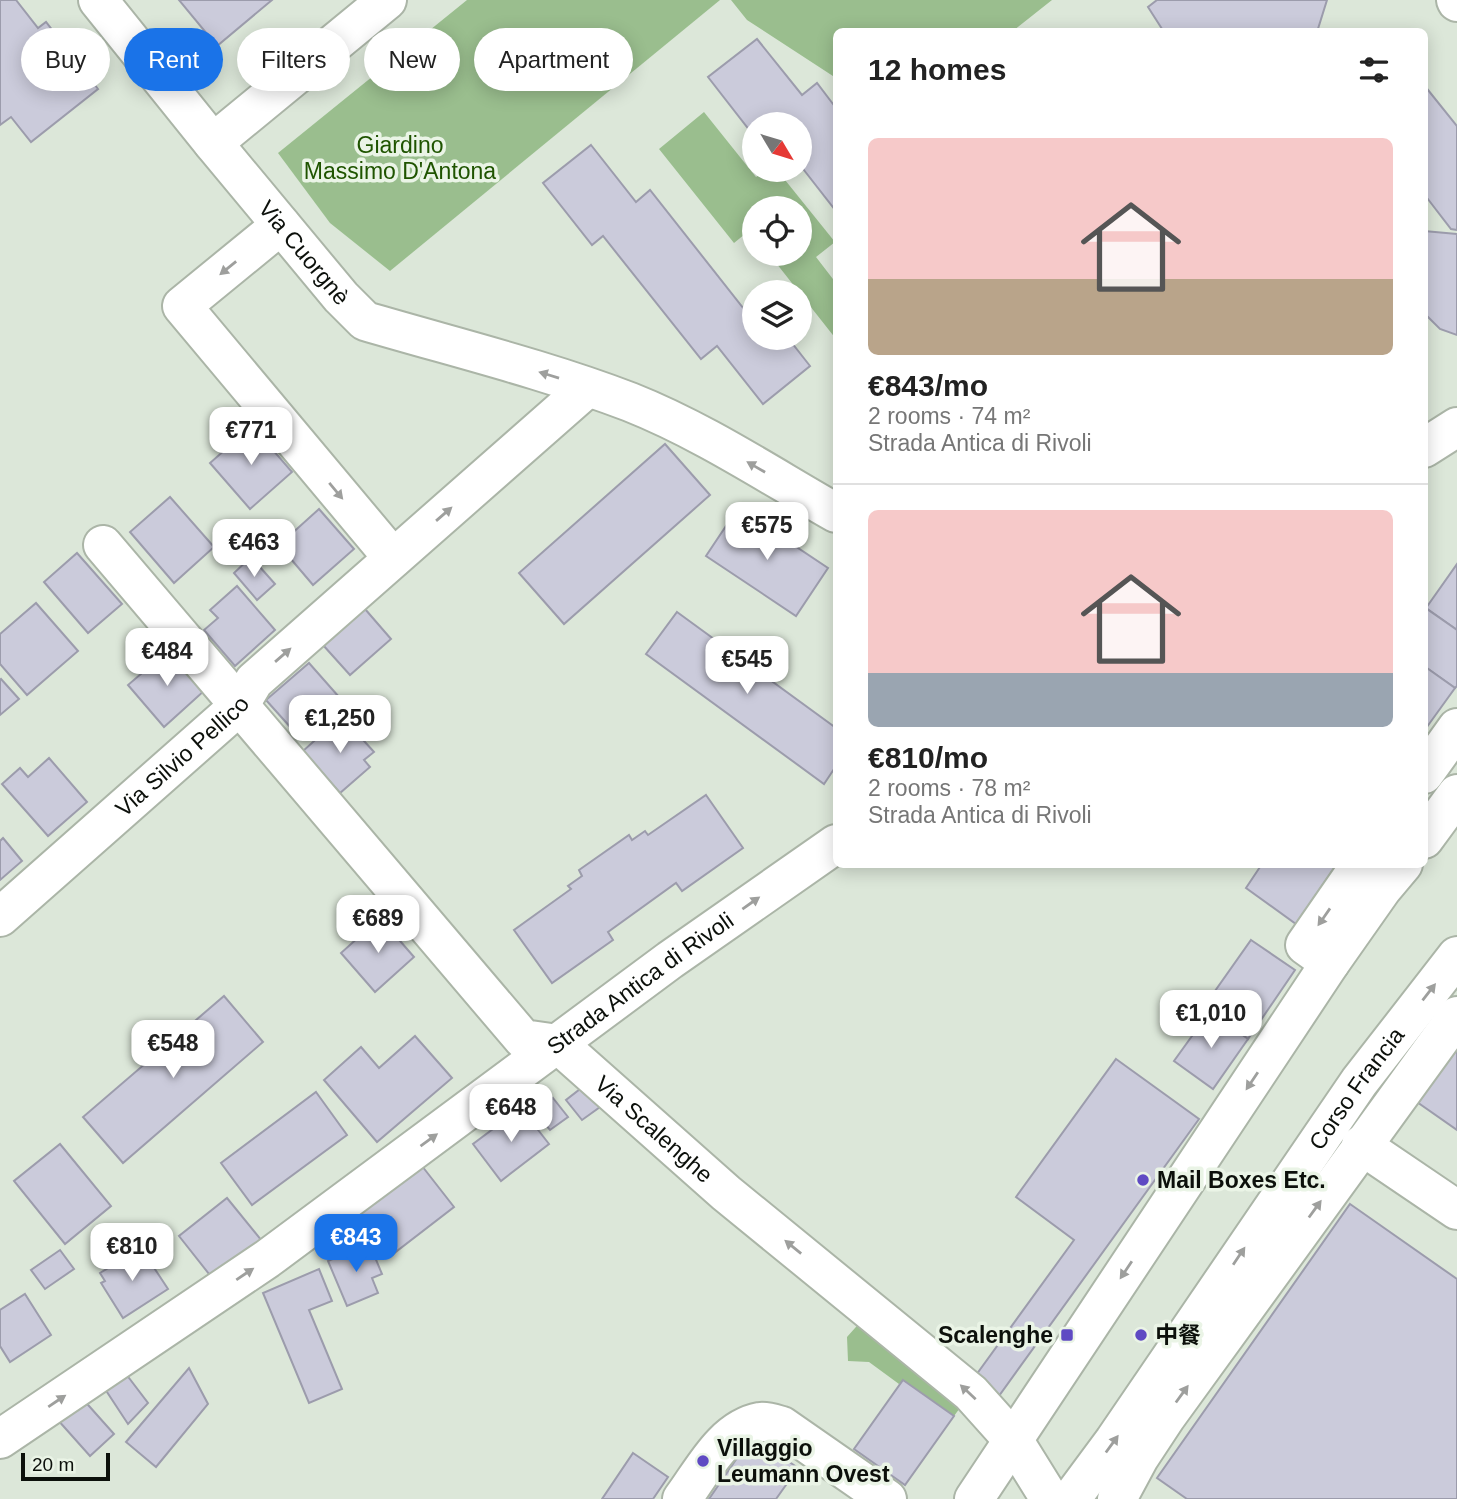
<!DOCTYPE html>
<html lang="en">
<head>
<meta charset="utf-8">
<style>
	:root { --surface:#fff; --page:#f2f2f2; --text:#222; --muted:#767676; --line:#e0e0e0; --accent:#1a73e8 }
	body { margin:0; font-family:Helvetica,"Noto Sans SC",sans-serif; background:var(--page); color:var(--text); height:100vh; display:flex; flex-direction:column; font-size:26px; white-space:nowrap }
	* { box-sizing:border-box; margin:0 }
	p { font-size:23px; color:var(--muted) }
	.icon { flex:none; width:38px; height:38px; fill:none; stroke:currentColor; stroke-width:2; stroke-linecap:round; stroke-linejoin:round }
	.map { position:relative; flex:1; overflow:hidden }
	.panel { position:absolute; left:833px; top:28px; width:595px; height:840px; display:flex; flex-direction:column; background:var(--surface); border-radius:10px; box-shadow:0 4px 18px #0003 }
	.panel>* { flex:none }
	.hud { position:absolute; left:21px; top:28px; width:665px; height:63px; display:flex; gap:14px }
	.needle { width:46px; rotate:128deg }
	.fabs { position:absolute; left:742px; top:112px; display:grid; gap:14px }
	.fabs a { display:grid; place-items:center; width:70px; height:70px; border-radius:50%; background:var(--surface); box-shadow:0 4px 18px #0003; font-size:35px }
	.scale { position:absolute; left:21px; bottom:18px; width:89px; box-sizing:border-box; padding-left:7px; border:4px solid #0c100b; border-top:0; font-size:19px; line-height:24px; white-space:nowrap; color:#0c100b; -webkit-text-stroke:5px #eaf4e6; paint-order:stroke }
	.price { position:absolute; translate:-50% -60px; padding:0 16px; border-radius:14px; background:#fff; color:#222; font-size:23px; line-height:46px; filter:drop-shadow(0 2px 4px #0008) }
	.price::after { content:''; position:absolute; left:50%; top:42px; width:21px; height:16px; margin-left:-10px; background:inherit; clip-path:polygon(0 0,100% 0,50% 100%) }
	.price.selected { background:var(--accent); color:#fff }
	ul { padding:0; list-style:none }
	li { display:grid; align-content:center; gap:14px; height:371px; padding:0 35px }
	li+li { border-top:2px solid var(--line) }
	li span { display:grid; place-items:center; height:217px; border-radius:10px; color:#555 }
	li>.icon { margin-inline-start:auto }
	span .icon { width:126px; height:126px; fill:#fffc; stroke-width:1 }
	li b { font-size:30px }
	h2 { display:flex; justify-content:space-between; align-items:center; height:84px; padding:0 35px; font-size:30px }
	.pill { padding:0 24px; border-radius:32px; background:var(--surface); box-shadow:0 4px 18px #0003; font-size:24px; line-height:63px }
	.pill.selected { background:var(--accent); color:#fff }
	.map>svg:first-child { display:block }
	.green { fill:#9abe8e }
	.building { fill:#cbcbdb; stroke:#9c9cac; stroke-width:2 }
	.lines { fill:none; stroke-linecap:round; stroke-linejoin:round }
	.minor-casing { stroke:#abb5a7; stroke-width:42 }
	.major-casing { stroke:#abb5a7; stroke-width:42 }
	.minor { stroke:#fff; stroke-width:38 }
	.major { stroke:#fff; stroke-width:38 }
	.oneway { fill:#9e9f9d }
	.poi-dot { fill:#5f4ac3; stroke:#eaf4e6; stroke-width:2.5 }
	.labels { text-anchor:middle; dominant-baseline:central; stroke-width:7; stroke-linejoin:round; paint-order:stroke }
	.park-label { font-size:23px; fill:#1f5400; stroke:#eaf4e6 }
	.street-label { font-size:23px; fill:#0c100b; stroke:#eaf4e6 }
	.poi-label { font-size:23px; font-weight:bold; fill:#0c100b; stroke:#eaf4e6; text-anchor:start }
</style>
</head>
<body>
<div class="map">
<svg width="1457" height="1499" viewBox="0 0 1457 1499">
	<rect width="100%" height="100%" fill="#dce7d9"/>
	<g class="green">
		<path d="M467,0H720L390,271L330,223L278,153Z"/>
		<path d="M731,0H1052L1013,31L836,32V78L747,20Z"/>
		<path d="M704,112L756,177L766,170H777L835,242L816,257L836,283V339L769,254H800V208H754V235L750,230L734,243L659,149Z"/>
		<path d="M871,1310L971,1393L954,1416L903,1380L899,1384L869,1362L848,1361L847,1337Z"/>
	</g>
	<g class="building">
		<path d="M0,0H16L38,28L46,22L98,89L31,142L11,117L0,125Z"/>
		<path d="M179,0H272L217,46Z"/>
		<path d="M1157,0H1327L1317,32H1164L1148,7Z"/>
		<path d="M757,39L802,95L817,83L836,108V211L800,165V124H754V136L708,77Z"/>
		<path d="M1424,85L1457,126V230L1451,229L1424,194Z"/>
		<path d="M591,145L636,202L650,190L744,309L754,301V338H788L810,366L763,404L717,346L701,359L603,236L592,245L543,183Z"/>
		<path d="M1424,231L1457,234V335L1440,329L1426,315Z"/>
		<path d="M252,426L292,472L250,509L210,463Z"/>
		<path d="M665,444L710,495L564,624L519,573Z"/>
		<path d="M170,497L214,547L174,583L130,532Z"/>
		<path d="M738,508L828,568L796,616L706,556Z"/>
		<path d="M319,509L354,549L313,585L279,545Z"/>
		<path d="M77,553L122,604L88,633L44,582Z"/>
		<path d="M251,557L275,584L257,600L234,573Z"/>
		<path d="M1457,564V630L1426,608Z"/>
		<path d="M237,586L275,630L235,666L204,630L218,618L210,610Z"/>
		<path d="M36,603L78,651L27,695L0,664V634Z"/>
		<path d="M1424,607L1457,630V686L1455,688L1424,666Z"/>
		<path d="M365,609L391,639L350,675L323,645Z"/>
		<path d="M677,612L836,728V766L824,784L646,654Z"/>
		<path d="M170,649L205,690L164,727L128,685Z"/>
		<path d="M309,663L339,697L313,719L309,715L292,729L266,700Z"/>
		<path d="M1424,666L1455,688L1424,731Z"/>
		<path d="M1,679L19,699L0,715V680Z"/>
		<path d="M345,720L374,752L364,760L370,767L340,793L303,751L333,724L336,728Z"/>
		<path d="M49,758L87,802L48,836L2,784L20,768L28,777Z"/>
		<path d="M706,795L743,848L682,891L676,883L608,932L613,940L552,983L514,930L571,889L568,886L582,876L579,870L629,835L632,840L645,831L648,835Z"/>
		<path d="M3,838L22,861L0,880V841Z"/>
		<path d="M1262,864H1337L1296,924L1246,888Z"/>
		<path d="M380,918L414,957L375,992L341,953Z"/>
		<path d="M1251,940L1295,970L1248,1039L1203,1008Z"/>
		<path d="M224,996L263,1042L123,1163L83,1117Z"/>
		<path d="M1210,1011L1248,1039L1213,1089L1174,1061Z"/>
		<path d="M415,1036L452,1078L377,1142L324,1080L361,1047L379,1068Z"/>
		<path d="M1457,1046V1130L1417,1102Z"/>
		<path d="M1116,1059L1199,1119L996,1400L971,1382L1074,1240L1016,1197Z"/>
		<path d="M584,1086L600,1107L582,1120L566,1100Z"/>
		<path d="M316,1092L347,1135L252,1205L221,1163Z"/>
		<path d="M553,1098L568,1117L550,1130L535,1112Z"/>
		<path d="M521,1108L549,1144L501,1181L473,1144Z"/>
		<path d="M60,1144L111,1206L65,1244L14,1181Z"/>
		<path d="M422,1166L454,1207L393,1254L361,1213Z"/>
		<path d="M227,1198L262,1241L213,1279L179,1236Z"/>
		<path d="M1350,1204L1457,1279V1499H1187L1157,1478Z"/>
		<path d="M369,1243L382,1274L372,1278L378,1293L347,1306L328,1261Z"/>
		<path d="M141,1248L168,1289L123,1318L101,1283L105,1281L100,1273Z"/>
		<path d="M60,1250L74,1269L45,1289L31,1270Z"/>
		<path d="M319,1269L332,1301L309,1310L342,1389L309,1403L263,1293Z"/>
		<path d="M25,1294L51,1335L10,1362L0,1346V1310Z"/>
		<path d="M189,1368L208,1404L156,1467L126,1442Z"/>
		<path d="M126,1374L148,1403L128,1424L105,1389Z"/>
		<path d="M903,1380L954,1416L905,1485L854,1449Z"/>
		<path d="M81,1397L114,1434L90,1456L57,1419Z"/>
		<path d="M748,1442L768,1456L772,1450L798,1468L776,1499H709Z"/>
		<path d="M633,1453L668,1477L653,1499H602Z"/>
	</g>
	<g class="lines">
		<defs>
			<g id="minor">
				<path id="s1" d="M98,0L213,143L341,297L365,321C453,347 544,369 630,402C703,431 769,475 836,513"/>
				<path d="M1456,0L1457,2"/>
				<path d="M213,143L387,0"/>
				<path d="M281,225L182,306L393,558"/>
				<path d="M1424,448L1457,427"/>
				<path id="s2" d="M103,545L523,1039L558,1044L726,1193L971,1393L1014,1441L1050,1499"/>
				<path d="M1424,774L1457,728"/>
				<path id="s3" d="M0,917L239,706L254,681L587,388"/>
				<path d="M1330,963L1305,945L1361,864"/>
				<path d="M1361,1145L1457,1210"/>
				<path id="s4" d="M0,1439L267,1259L670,960L836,844"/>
				<path d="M682,1499C703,1471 723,1429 760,1422C767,1421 775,1424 782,1426L887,1499"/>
				<path d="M1117,1499L1139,1458L1166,1417L1457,1016"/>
			</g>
			<g id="major">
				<path d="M1424,839L1457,794"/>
				<path d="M974,1499L1330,963L1382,889L1403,864"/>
				<path id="s5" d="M1071,1499L1114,1441L1359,1082L1457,956"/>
			</g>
		</defs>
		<use href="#minor" class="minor-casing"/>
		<use href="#major" class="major-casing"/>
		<use href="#minor" class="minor"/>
		<use href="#major" class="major"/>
	</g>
	<defs><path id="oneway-solid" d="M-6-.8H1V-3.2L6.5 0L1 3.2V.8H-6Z" transform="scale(1.75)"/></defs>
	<g class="oneway">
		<use href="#oneway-solid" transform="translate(228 268) rotate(141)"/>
		<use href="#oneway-solid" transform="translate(549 375) rotate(-163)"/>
		<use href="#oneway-solid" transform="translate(756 467) rotate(-150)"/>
		<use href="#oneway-solid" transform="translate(336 491) rotate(50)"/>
		<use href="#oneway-solid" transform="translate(444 514) rotate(-41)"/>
		<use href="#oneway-solid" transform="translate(283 655) rotate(-41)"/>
		<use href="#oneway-solid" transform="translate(751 903) rotate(-35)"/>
		<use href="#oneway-solid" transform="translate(1324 917) rotate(125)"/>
		<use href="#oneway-solid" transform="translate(1429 992) rotate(-52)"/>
		<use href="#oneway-solid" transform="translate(1252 1081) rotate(124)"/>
		<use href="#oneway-solid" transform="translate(429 1140) rotate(-36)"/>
		<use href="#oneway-solid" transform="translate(1315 1209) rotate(-54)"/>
		<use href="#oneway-solid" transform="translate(793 1247) rotate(-141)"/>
		<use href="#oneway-solid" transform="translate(1239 1256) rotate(-56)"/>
		<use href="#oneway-solid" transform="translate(1126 1270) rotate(124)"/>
		<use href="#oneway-solid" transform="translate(245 1274) rotate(-34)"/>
		<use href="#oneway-solid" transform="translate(968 1392) rotate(-137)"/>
		<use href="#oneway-solid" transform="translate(1182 1394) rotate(-54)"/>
		<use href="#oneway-solid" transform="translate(57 1401) rotate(-34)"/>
		<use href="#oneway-solid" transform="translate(1112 1444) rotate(-54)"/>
	</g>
	<g class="poi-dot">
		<circle cx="1143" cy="1180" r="7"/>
		<rect x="1060" y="1328" width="14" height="14" rx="3.5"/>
		<circle cx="1141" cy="1335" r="7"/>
		<circle cx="703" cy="1461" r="7"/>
	</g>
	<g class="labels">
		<g class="park-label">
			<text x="400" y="145">Giardino<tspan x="400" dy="26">Massimo D'Antona</tspan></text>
		</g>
		<g class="street-label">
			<text stroke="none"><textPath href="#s1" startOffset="326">Via Cuorgnè</textPath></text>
			<text stroke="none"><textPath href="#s3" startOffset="243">Via Silvio Pellico</textPath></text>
			<text stroke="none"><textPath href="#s4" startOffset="786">Strada Antica di Rivoli</textPath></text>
			<text stroke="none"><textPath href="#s5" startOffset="500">Corso Francia</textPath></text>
			<text stroke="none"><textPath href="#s2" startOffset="812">Via Scalenghe</textPath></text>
		</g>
		<g class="poi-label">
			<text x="1157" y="1180">Mail Boxes Etc.</text>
			<text x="1053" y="1335" text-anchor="end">Scalenghe</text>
			<text x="1155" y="1335">中餐</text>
			<text x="717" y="1448">Villaggio<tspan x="717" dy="26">Leumann Ovest</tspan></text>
		</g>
	</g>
</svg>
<div class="fabs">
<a><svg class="needle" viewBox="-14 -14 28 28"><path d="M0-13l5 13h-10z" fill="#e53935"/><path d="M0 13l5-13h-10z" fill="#767676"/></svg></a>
<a><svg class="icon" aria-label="locate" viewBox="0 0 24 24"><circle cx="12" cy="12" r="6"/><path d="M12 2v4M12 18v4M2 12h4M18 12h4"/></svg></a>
<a><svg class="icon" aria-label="layers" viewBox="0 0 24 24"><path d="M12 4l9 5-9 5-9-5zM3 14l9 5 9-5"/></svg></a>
</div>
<div class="scale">20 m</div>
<b class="price" style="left:251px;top:467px">€771</b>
<b class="price" style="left:767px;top:562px">€575</b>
<b class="price" style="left:254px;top:579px">€463</b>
<b class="price" style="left:167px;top:688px">€484</b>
<b class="price" style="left:747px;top:696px">€545</b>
<b class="price" style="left:340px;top:755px">€1,250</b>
<b class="price" style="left:378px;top:955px">€689</b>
<b class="price" style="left:1211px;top:1050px">€1,010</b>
<b class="price" style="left:173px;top:1080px">€548</b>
<b class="price" style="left:511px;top:1144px">€648</b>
<b class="price selected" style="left:356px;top:1274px">€843</b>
<b class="price" style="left:132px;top:1283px">€810</b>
<div class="hud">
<a class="pill">Buy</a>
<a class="pill selected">Rent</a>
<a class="pill">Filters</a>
<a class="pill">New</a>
<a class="pill">Apartment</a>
</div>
<section class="panel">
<h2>12 homes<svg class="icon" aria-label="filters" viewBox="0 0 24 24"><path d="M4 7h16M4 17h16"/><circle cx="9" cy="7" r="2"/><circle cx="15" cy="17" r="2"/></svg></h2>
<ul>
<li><span style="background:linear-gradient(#f6c9c9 65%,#b9a48a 0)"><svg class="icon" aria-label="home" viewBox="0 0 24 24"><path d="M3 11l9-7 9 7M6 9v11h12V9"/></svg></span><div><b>€843/mo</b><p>2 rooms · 74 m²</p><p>Strada Antica di Rivoli</p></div></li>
<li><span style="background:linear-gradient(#f6c9c9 75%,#9aa5b1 0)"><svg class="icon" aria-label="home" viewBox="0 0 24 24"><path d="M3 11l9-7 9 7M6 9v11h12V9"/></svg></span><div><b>€810/mo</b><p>2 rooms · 78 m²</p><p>Strada Antica di Rivoli</p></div></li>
</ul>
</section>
</div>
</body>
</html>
